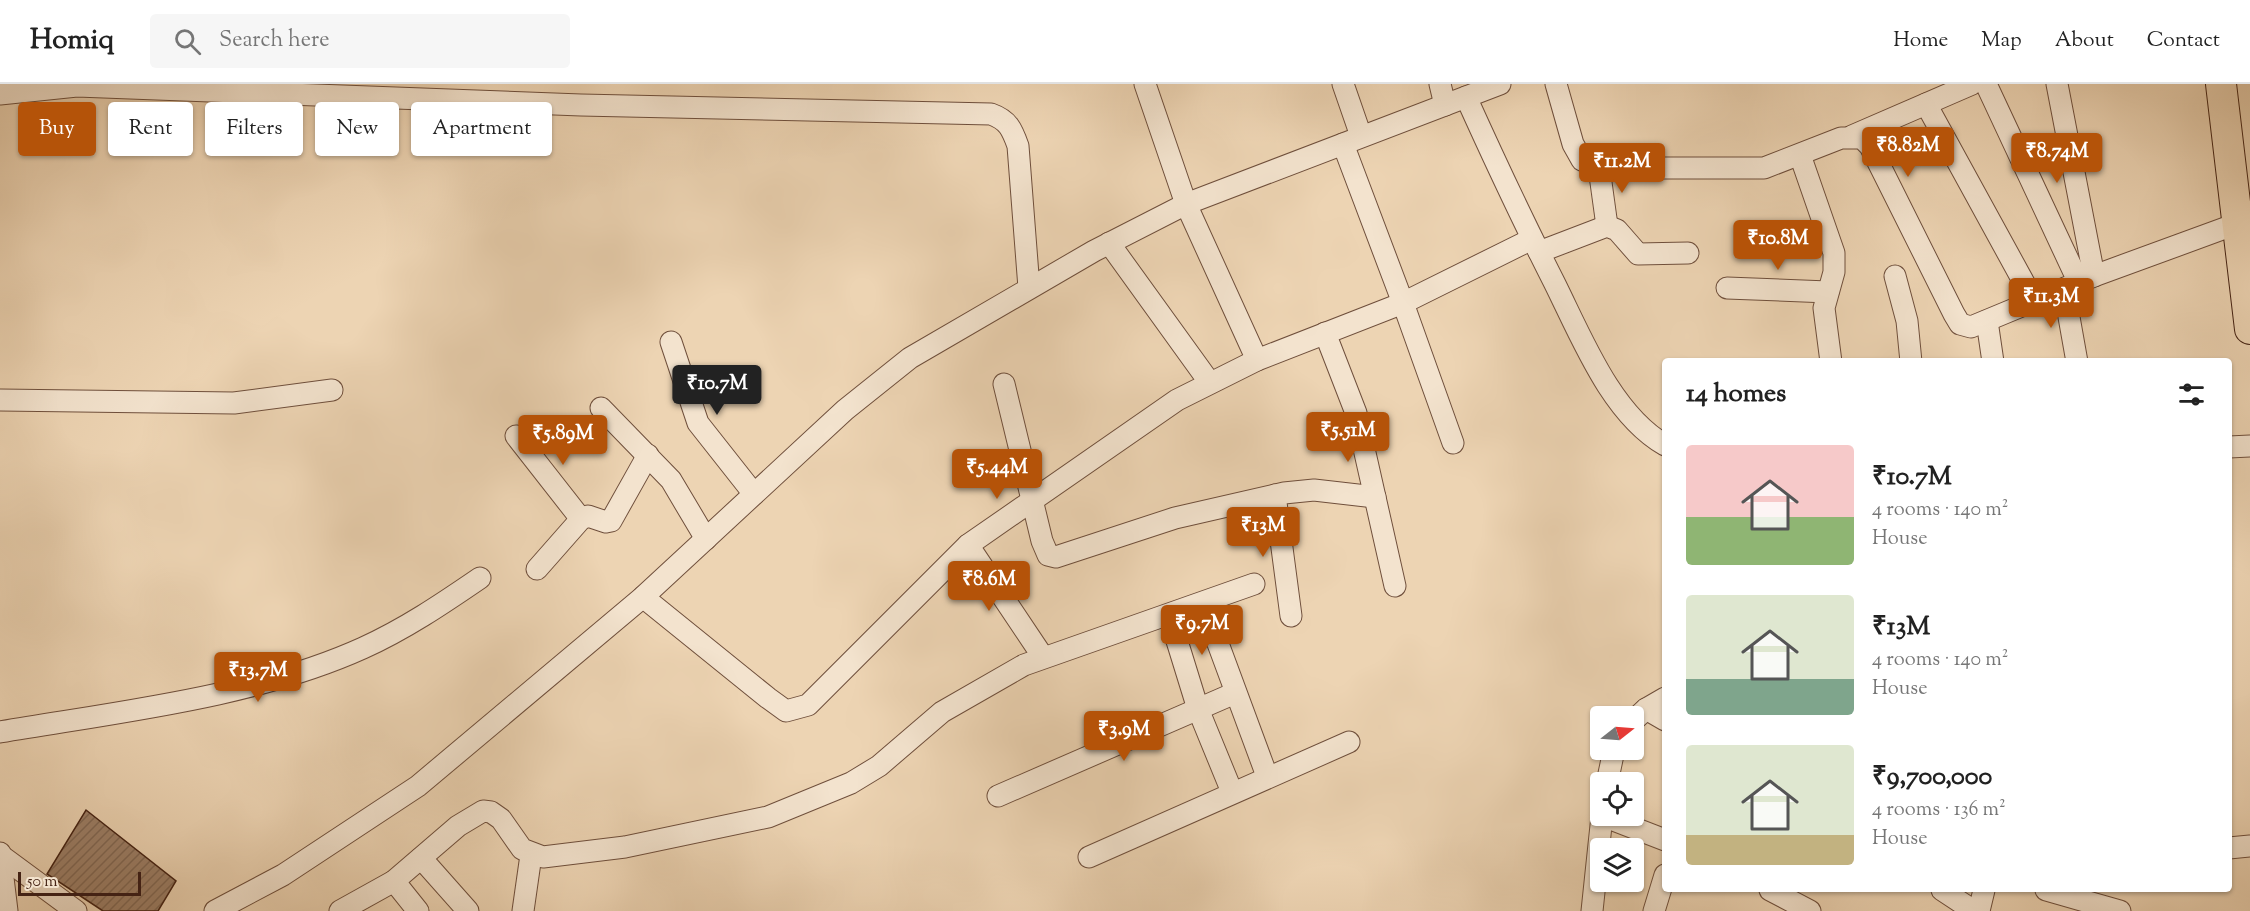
<!DOCTYPE html>
<html lang="en">
<head>
<meta charset="utf-8">
<style>
	:root { --surface:#fff; --page:#f6f6f6; --text:#222; --muted:#767676; --line:#e0e0e0; --accent:#b45309 }
	body { margin:0; font-family:"Sorts Mill Goudy",serif; background:var(--page); color:var(--text); height:100vh; display:flex; flex-direction:column; font-size:22px; white-space:nowrap }
	* { box-sizing:border-box; margin:0 }
	p { font-size:20px; color:var(--muted) }
	.icon { flex:none; width:33px; height:33px; fill:none; stroke:currentColor; stroke-width:2; stroke-linecap:round; stroke-linejoin:round }
	.map { position:relative; flex:1; overflow:hidden }
	.sheet { position:absolute; left:1662px; top:274px; width:570px; height:534px; display:flex; flex-direction:column; background:var(--surface); border-radius:6px; box-shadow:0 2px 4px #0004 }
	.sheet>* { flex:none }
	.top-card { position:absolute; left:18px; top:18px; width:570px; height:54px; display:flex; gap:12px }
	.needle { width:39px; rotate:73deg }
	.buttons { position:absolute; left:1590px; top:622px; display:grid; gap:12px }
	.buttons a { display:grid; place-items:center; width:54px; height:54px; border-radius:6px; background:var(--surface); box-shadow:0 2px 4px #0004; font-size:30px }
	.scale { position:absolute; left:18px; bottom:15px; width:123px; box-sizing:border-box; padding-left:6px; border:3px solid #452314; border-top:0; font-size:16px; line-height:21px; white-space:nowrap; color:#452314; -webkit-text-stroke:4px #f3e3ce; paint-order:stroke }
	.price { position:absolute; translate:-50% -51px; padding:0 14px; border-radius:6px; background:var(--accent); color:#fff; font-size:20px; line-height:39px; filter:drop-shadow(0 2px 3px #0008) }
	.price::after { content:''; position:absolute; left:50%; top:36px; width:18px; height:14px; margin-left:-9px; background:inherit; clip-path:polygon(0 0,100% 0,50% 100%) }
	.price.selected { background:#222; color:#fff }
	ul { padding:0; list-style:none }
	li { display:flex; align-items:center; gap:18px; height:150px; padding:0 24px }
	li span { display:grid; place-items:center; flex:none; width:168px; height:120px; border-radius:6px; color:#555 }
	li>.icon { margin-inline-start:auto }
	span .icon { width:72px; height:72px; fill:#fffc; stroke-width:1 }
	li b { font-size:26px }
	h2 { display:flex; justify-content:space-between; align-items:center; height:72px; padding:0 24px; font-size:26px }
	.tag { padding:0 21px; border-radius:6px; background:var(--surface); box-shadow:0 2px 4px #0004; font-size:21px; line-height:54px }
	.tag.selected { background:var(--accent); color:#fff }
	header { display:flex; align-items:center; gap:36px; box-sizing:border-box; height:84px; padding:0 30px; background:var(--surface); border-bottom:2px solid var(--line) }
	header strong { font-size:28px }
	nav { display:flex; gap:33px; margin-inline-start:auto; font-size:21px }
	.search { width:420px; height:54px; background:var(--page); display:flex; align-items:center; gap:15px; box-sizing:border-box; padding:0 21px; border-radius:6px; color:var(--muted); font-size:22px }
	.map>svg:first-child { display:block }
	.building { fill:url(#building-hatch); stroke:#452314; stroke-width:1.5 }
	.lines { fill:none; stroke-linecap:round; stroke-linejoin:round }
	.minor-casing { stroke:#6f4f3c; stroke-width:23 }
	.highway-casing { stroke:#452314; stroke-width:32 }
	.minor { stroke:#f3e3ce; stroke-width:21 }
	.highway { stroke:#edd4b3; stroke-width:30 }
</style>
</head>
<body>
<header>
<strong>Homiq</strong>
<div class="search"><svg class="icon" aria-label="search" viewBox="0 0 24 24"><circle cx="10" cy="10" r="6"/><path d="M15 15l6 6"/></svg>Search here</div>
<nav><a>Home</a><a>Map</a><a>About</a><a>Contact</a></nav>
</header>
<div class="map">
<svg width="2250" height="827" viewBox="0 0 2250 827">
	<defs>
		<pattern id="building-hatch" width="6" height="6" patternUnits="userSpaceOnUse" patternTransform="scale(1.5)"><rect width="6" height="6" fill="#9c7f67"/><path d="M-1 1l2-2M0 6l6-6M5 7l2-2" fill="none" stroke="#816854"/></pattern>
	</defs>
	<rect width="100%" height="100%" fill="#edd4b3"/>
	<filter id="stains"><feTurbulence type="fractalNoise" baseFrequency=".00333" numOctaves="4"/><feColorMatrix values="0 0 0 0 .2 0 0 0 0 .09 0 0 0 0 .02 0 0 0 .5 -.17"/></filter>
	<radialGradient id="worn" r=".72"><stop offset=".6" stop-color="#630" stop-opacity="0"/><stop offset="1" stop-color="#630" stop-opacity=".3"/></radialGradient>
	<path class="building" d="M86,726L176,797L158,827H103L47,790Z"/>
	<g class="lines">
		<defs>
			<g id="minor">
				<path d="M1145,0L1186,120L1257,276"/>
				<path d="M1343,0L1361,52"/>
				<path d="M1440,0L1445,21"/>
				<path d="M1556,0L1573,60L1582,76L1599,84H1764L1841,54H1862L1870,62L1954,230L1960,240L1971,243L2094,192L2236,140"/>
				<path d="M1986,0L2079,199"/>
				<path d="M2057,0L2094,192"/>
				<path d="M0,10L77,2L581,21L991,30C1008,36 1012,45 1018,62L1029,204"/>
				<path d="M1466,13C1494,75 1523,137 1554,198C1581,252 1611,330 1665,361"/>
				<path d="M1926,20L2034,217"/>
				<path d="M1852,52L1972,0"/>
				<path d="M1343,60L1403,219L1532,155"/>
				<path d="M1800,71L1834,169V188L1824,224L1831,278"/>
				<path d="M1599,84L1607,142"/>
				<path d="M1109,159L1210,299"/>
				<path d="M1539,168L1607,142L1617,146L1638,170L1688,169"/>
				<path d="M1895,192L1907,237L1911,278"/>
				<path d="M1727,204L1828,208"/>
				<path d="M2064,205L2077,278"/>
				<path d="M1987,237L1993,278"/>
				<path d="M1325,249L1356,329L1395,502"/>
				<path d="M671,258L698,339L754,410"/>
				<path d="M1004,300L1042,457L1048,471L1056,473L1175,434L1284,409L1314,406L1375,413"/>
				<path d="M0,316L234,319L332,306"/>
				<path d="M601,324L671,396L706,455"/>
				<path d="M516,352L581,435"/>
				<path d="M2229,363L2250,362"/>
				<path d="M1275,411L1291,532"/>
				<path d="M968,461L1043,573"/>
				<path d="M537,485L581,435L588,432L606,438L611,437L648,371"/>
				<path d="M643,513L768,614L786,627L808,621L968,461L1177,316L1257,276L1403,219L1453,359"/>
				<path d="M1203,519L1267,692"/>
				<path d="M1169,531L1198,625L1232,708"/>
				<path d="M1646,625L1665,636"/>
				<path d="M1634,636L1646,625L1665,614"/>
				<path d="M0,648C117,628 255,613 363,564C405,545 442,520 480,494"/>
				<path d="M1607,699L1614,666"/>
				<path d="M998,712L1235,609"/>
				<path d="M1603,732L1665,756"/>
				<path d="M2229,764L2250,762"/>
				<path d="M0,769L7,827"/>
				<path d="M0,771L76,827"/>
				<path d="M1089,773L1349,658"/>
				<path d="M421,774L468,827"/>
				<path d="M394,797L418,827"/>
				<path d="M1770,806L1810,827"/>
				<path d="M1942,806L1974,827"/>
				<path d="M2046,806L2120,827"/>
				<path d="M215,827L283,791L418,702L643,513L845,326L910,274L1094,167L1186,120L1500,0"/>
				<path d="M340,827L394,797L458,742L483,727L491,728L501,735L522,765L543,773L625,763L768,733L851,699L879,682L942,628L1024,581L1254,500"/>
				<path d="M523,827L531,771"/>
				<path d="M1592,827L1602,732"/>
				<path d="M1654,827L1665,791"/>
				<path d="M1979,827L1984,806"/>
			</g>
			<path id="highway" d="M2221,0L2250,245"/>
		</defs>
		<use href="#minor" class="minor-casing"/>
		<use href="#highway" class="highway-casing"/>
		<use href="#minor" class="minor"/>
		<use href="#highway" class="highway"/>
	</g>
	<rect width="100%" height="100%" filter="url(#stains)"/>
	<rect width="100%" height="100%" fill="url(#worn)"/>
</svg>
<div class="buttons">
<a><svg class="needle" viewBox="-14 -14 28 28"><path d="M0-13l5 13h-10z" fill="#e53935"/><path d="M0 13l5-13h-10z" fill="#767676"/></svg></a>
<a><svg class="icon" aria-label="locate" viewBox="0 0 24 24"><circle cx="12" cy="12" r="6"/><path d="M12 2v4M12 18v4M2 12h4M18 12h4"/></svg></a>
<a><svg class="icon" aria-label="layers" viewBox="0 0 24 24"><path d="M12 4l9 5-9 5-9-5zM3 14l9 5 9-5"/></svg></a>
</div>
<div class="scale">50 m</div>
<b class="price" style="left:1908px;top:94px">₹8.82M</b>
<b class="price" style="left:2057px;top:100px">₹8.74M</b>
<b class="price" style="left:1622px;top:110px">₹11.2M</b>
<b class="price" style="left:1778px;top:187px">₹10.8M</b>
<b class="price" style="left:2051px;top:245px">₹11.3M</b>
<b class="price selected" style="left:717px;top:332px">₹10.7M</b>
<b class="price" style="left:1348px;top:379px">₹5.51M</b>
<b class="price" style="left:563px;top:382px">₹5.89M</b>
<b class="price" style="left:997px;top:416px">₹5.44M</b>
<b class="price" style="left:1263px;top:474px">₹13M</b>
<b class="price" style="left:989px;top:528px">₹8.6M</b>
<b class="price" style="left:1202px;top:572px">₹9.7M</b>
<b class="price" style="left:258px;top:619px">₹13.7M</b>
<b class="price" style="left:1124px;top:678px">₹3.9M</b>
<div class="top-card">
<a class="tag selected">Buy</a>
<a class="tag">Rent</a>
<a class="tag">Filters</a>
<a class="tag">New</a>
<a class="tag">Apartment</a>
</div>
<section class="sheet">
<h2>14 homes<svg class="icon" aria-label="filters" viewBox="0 0 24 24"><path d="M4 7h16M4 17h16"/><circle cx="9" cy="7" r="2"/><circle cx="15" cy="17" r="2"/></svg></h2>
<ul>
<li><span style="background:linear-gradient(#f6c9c9 60%,#8fb573 0)"><svg class="icon" aria-label="home" viewBox="0 0 24 24"><path d="M3 11l9-7 9 7M6 9v11h12V9"/></svg></span><div><b>₹10.7M</b><p>4 rooms · 140 m²</p><p>House</p></div></li>
<li><span style="background:linear-gradient(#dfe7d0 70%,#7fa58c 0)"><svg class="icon" aria-label="home" viewBox="0 0 24 24"><path d="M3 11l9-7 9 7M6 9v11h12V9"/></svg></span><div><b>₹13M</b><p>4 rooms · 140 m²</p><p>House</p></div></li>
<li><span style="background:linear-gradient(#dfe7d0 75%,#c2b280 0)"><svg class="icon" aria-label="home" viewBox="0 0 24 24"><path d="M3 11l9-7 9 7M6 9v11h12V9"/></svg></span><div><b>₹9,700,000</b><p>4 rooms · 136 m²</p><p>House</p></div></li>
</ul>
</section>
</div>
</body>
</html>
